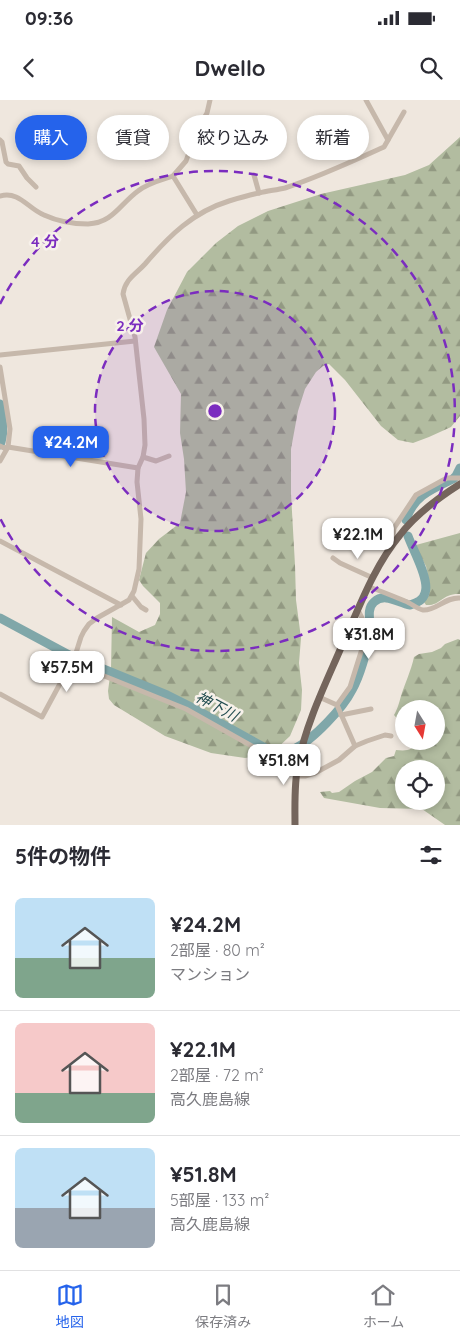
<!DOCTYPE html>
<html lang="ja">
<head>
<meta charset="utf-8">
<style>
	:root { --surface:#fff; --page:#f7f7f7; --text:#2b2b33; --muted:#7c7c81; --line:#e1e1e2; --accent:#2563eb }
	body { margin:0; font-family:Quicksand,"Noto Sans JP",sans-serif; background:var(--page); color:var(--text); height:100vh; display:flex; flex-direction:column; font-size:19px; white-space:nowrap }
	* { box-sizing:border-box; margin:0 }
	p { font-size:16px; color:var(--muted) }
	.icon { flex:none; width:28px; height:28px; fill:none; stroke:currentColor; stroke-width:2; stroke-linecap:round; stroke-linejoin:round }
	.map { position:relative; height:725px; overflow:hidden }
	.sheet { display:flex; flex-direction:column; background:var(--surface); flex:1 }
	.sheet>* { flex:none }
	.banner { position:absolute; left:15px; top:15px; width:430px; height:45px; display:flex; gap:10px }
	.needle { width:32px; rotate:169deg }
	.controls { position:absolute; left:395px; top:600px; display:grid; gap:10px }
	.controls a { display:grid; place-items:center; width:50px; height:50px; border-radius:50%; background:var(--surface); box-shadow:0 2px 8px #0003; font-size:25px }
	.price { position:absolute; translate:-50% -42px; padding:0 11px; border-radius:10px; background:#fff; color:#222; font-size:16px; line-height:32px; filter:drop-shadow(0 1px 2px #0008) }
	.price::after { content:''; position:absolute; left:50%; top:30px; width:15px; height:11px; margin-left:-8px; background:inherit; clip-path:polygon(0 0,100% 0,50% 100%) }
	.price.on { background:var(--accent); color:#fff }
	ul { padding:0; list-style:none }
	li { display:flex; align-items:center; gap:15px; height:125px; padding:0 15px }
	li+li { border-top:1px solid var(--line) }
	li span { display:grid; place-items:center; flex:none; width:140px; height:100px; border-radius:8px; color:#555 }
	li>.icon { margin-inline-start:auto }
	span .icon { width:60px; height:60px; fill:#fffc; stroke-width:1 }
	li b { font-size:21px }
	h2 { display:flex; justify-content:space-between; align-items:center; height:60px; padding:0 15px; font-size:21px }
	.chip { padding:0 18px; border-radius:22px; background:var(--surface); box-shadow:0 2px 8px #0003; font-size:18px; line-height:45px }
	.chip.on { background:var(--accent); color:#fff }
	.status { display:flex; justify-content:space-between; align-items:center; height:35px; padding:0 25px; background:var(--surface); direction:ltr }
	.status svg { height:14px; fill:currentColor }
	header { display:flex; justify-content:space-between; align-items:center; height:65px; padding:0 15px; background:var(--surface); font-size:22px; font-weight:800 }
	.menu { display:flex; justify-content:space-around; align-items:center; height:70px; border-top:1px solid var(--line); background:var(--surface); font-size:14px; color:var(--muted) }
	.menu a { display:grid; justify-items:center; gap:2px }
	.menu .on { color:var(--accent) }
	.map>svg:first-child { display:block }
	.forest { fill:url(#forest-firs); fill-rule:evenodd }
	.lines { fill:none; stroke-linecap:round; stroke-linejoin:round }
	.river { stroke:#80a7a9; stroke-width:9 }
	.minor { stroke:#c6b8ab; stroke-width:5 }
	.major { stroke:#74655c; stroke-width:7 }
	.ring { fill:none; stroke:#7b2cbf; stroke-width:2.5; stroke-dasharray:9 6 }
	.labels { text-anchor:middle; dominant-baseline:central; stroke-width:5; stroke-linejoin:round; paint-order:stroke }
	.water-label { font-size:15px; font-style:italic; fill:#244e51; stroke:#f7f1ea }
	.centre { fill:#7b2cbf; stroke:#f7f1ea; stroke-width:2.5 }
	.ring-label { font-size:15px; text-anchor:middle; font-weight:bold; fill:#7b2cbf; stroke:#f7f1ea; stroke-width:5; stroke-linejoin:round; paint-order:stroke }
</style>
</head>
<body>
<div class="status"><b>09:36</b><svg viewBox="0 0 49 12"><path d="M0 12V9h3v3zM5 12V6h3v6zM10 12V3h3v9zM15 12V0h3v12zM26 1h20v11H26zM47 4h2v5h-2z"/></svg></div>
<header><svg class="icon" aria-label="back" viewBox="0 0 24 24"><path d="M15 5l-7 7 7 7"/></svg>Dwello<svg class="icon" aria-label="search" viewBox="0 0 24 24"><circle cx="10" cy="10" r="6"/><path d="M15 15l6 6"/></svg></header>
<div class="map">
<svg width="460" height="725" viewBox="0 0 460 725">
	<defs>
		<pattern id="forest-firs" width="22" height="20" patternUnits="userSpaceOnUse" patternTransform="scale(1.25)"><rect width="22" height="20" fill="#b2bca0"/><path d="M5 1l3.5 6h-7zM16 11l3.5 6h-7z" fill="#929982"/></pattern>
	</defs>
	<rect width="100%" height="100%" fill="#efe7de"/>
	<g class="forest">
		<path d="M460,37V316L451,327L429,337L413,343L398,340L381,326L345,280L329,264L323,266L316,272L305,289L298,311L291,349V394L295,465L296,500L301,538L299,563L302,590L301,610L290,636L271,654L245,658L211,653L165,636L114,605L109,599L108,591L111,569L112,517L139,532L155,525L160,514V503L143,486L139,480L146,453L159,439L180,423L186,392L184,359L180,333L181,294L154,247L167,210L187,172L216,143L238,126L268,111L321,94L405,75L429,65Z"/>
		<path d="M460,433V494C442,493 441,506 426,505L424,502L429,495V481L426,466L417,451L416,445Z"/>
		<path d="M458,539L460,540V725H445L422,709L380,708L324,698L320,692L330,691L332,693L339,692L355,681L372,672L386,658L394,656L396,650C406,651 413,651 417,641H436V609H404V624L401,623L394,615C398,608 399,603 401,596C405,583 411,571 414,557L419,554L432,552L441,548L445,544ZM404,669H436V701H404Z"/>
	</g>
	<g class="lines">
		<g class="river">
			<path d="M0,304C2,318 5,332 0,345"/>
			<path d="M406,420C413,396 432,389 453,379L456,376L460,368"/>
			<path d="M0,518L69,555L167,595L193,608L267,649C275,651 286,653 294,649C313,640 343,608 352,590C360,576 367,550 370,535C372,524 365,510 374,502C385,492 398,503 410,505C416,503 423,501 425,493C430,480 413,450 408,436"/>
		</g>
		<g class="minor">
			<path d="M0,40L2,42L6,62L8,64L19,66L27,78L36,87"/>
			<path d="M388,40L404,12"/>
			<path d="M254,75L259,93"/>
			<path d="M0,96C20,91 27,108 44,115C57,121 73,124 88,124C113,123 120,104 138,91C148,83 161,80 173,76"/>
			<path d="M197,115L173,76L186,61L197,30L207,13L210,0"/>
			<path d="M0,255L135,241"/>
			<path d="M0,267L10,329L8,347L0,361"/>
			<path d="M0,346L4,348L8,347L138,368"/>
			<path d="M143,357L156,361L169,356"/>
			<path d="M0,441L121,505"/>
			<path d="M395,442L393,436L394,428L416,395L447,378H460"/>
			<path d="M333,458L340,463L373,478"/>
			<path d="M369,487C381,491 393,496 405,501C411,503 417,509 423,510C436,511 445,497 460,498"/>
			<path d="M132,496L141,507L146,510"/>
			<path d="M72,563L186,609L264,653L278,656L299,657"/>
			<path d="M0,594L42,617L75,556L81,537L84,531L89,524L97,518L129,500L134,491L139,469L141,419L137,382L138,368L143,357L145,345L144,319L135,237L123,194C125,179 136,174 145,164C169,136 193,112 229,101C239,98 249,95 259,93C267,91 276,90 285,88C319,77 351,62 384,47L388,40L366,0"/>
			<path d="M319,597L337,605L355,646"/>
			<path d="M337,605L350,587L366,536C366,526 363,519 358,510"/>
			<path d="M341,615L371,609"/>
			<path d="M296,676H305L315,673L339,660L355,646L367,641L385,635L391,636"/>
		</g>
		<path class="major" d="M295,725C295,705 294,684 298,664C306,624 324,587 340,550C358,511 372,469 400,435C416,414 438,398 460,384"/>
	</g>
	<circle cx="215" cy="311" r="120" fill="#7b2cbf" fill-opacity=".12"/>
	<g class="ring">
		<circle cx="215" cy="311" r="120"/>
		<path d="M0 204A240 240 0 1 1 0 418"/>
	</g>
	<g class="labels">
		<g class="water-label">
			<text transform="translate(217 606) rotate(28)">神下川</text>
		</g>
	</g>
	<circle cx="215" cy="311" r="8" class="centre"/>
	<g class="ring-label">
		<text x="45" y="147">4 分</text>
		<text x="130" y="231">2 分</text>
	</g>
</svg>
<div class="controls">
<a><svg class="needle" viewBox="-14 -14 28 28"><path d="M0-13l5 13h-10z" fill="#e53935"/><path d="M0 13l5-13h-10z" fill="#7c7c81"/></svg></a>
<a><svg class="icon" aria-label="locate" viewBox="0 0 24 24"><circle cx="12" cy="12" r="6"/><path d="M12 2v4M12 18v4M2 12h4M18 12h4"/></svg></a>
</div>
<b class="price on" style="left:71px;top:368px">¥24.2M</b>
<b class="price" style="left:358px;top:460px">¥22.1M</b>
<b class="price" style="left:369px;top:560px">¥31.8M</b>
<b class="price" style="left:67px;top:593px">¥57.5M</b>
<b class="price" style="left:284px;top:686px">¥51.8M</b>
<div class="banner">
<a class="chip on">購入</a>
<a class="chip">賃貸</a>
<a class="chip">絞り込み</a>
<a class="chip">新着</a>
</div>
</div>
<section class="sheet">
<h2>5件の物件<svg class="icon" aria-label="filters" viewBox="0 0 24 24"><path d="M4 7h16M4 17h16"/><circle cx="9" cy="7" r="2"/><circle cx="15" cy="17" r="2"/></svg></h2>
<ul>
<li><span style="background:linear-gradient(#bfe0f5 60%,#7fa58c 0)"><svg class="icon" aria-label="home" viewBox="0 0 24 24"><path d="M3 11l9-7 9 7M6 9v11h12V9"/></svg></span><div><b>¥24.2M</b><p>2部屋 · 80 m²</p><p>マンション</p></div></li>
<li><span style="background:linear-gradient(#f6c9c9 70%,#7fa58c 0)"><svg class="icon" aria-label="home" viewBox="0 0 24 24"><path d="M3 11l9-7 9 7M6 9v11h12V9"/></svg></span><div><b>¥22.1M</b><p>2部屋 · 72 m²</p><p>高久鹿島線</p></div></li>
<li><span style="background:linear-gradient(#bfe0f5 60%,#9aa5b1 0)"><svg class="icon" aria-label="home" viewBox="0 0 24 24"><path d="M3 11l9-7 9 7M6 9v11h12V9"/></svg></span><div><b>¥51.8M</b><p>5部屋 · 133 m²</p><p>高久鹿島線</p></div></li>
</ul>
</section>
<nav class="menu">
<a class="on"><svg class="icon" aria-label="map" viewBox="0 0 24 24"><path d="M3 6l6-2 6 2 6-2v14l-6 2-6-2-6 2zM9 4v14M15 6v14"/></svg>地図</a>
<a><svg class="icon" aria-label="saved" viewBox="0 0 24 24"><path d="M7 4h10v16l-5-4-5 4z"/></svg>保存済み</a>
<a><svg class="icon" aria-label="home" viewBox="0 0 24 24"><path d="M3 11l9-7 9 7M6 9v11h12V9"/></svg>ホーム</a>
</nav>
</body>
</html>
